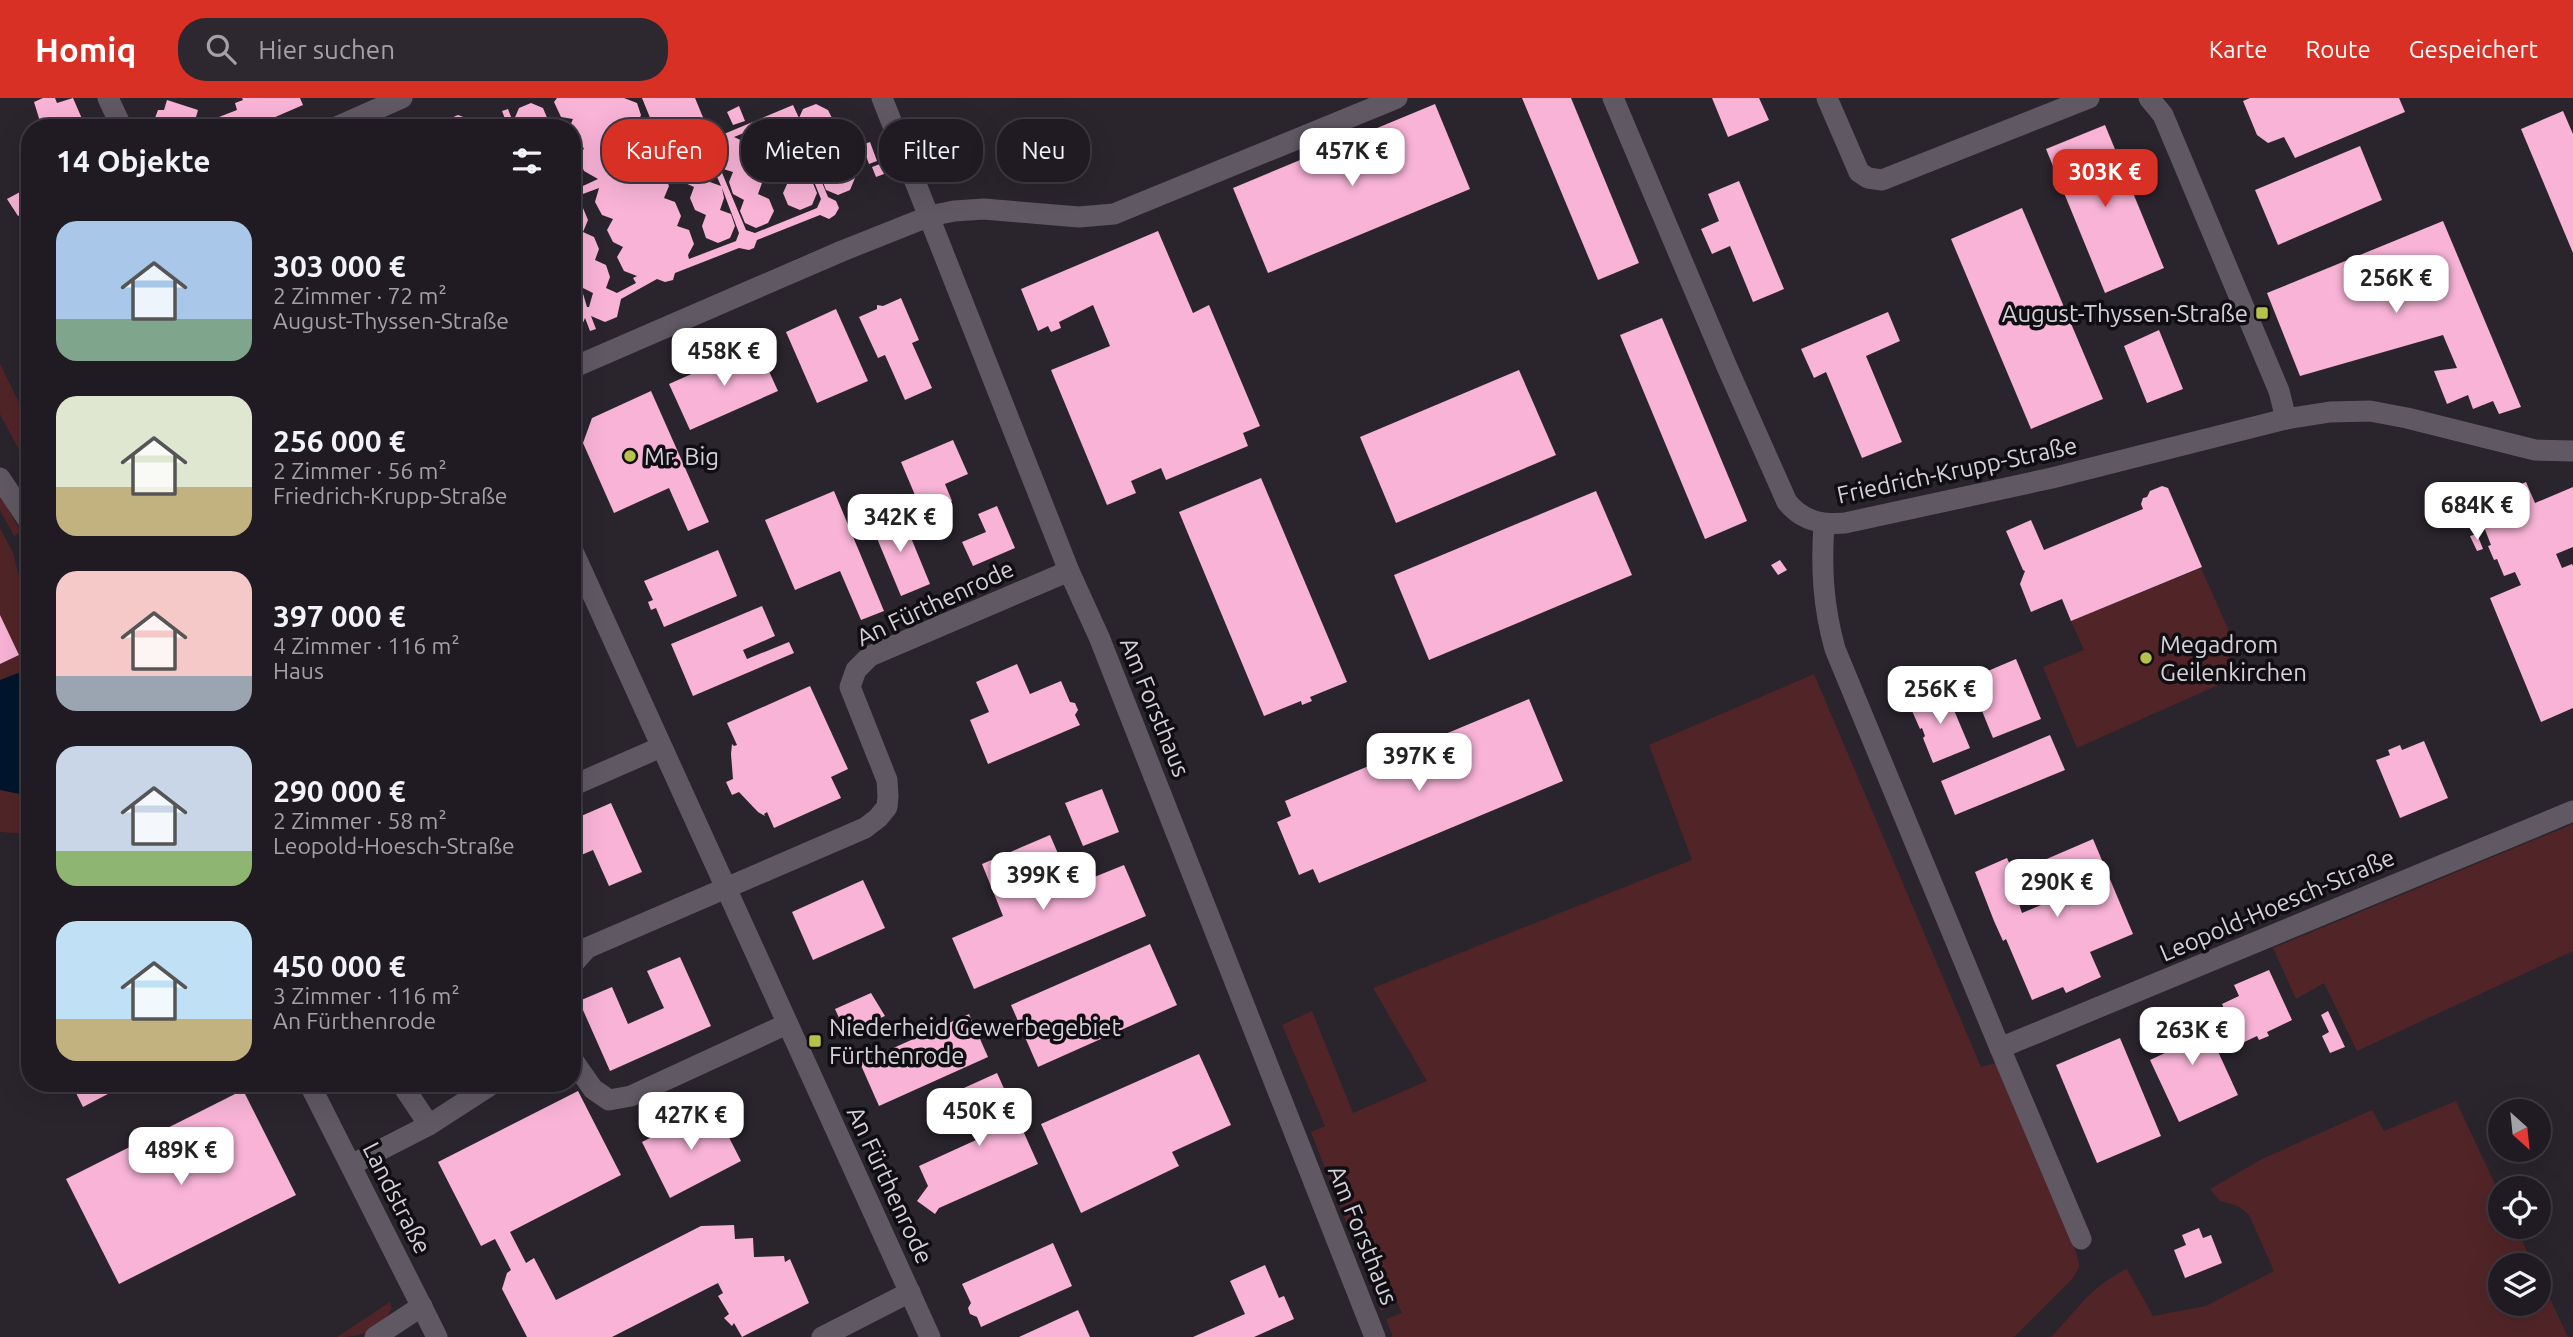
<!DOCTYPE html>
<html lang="de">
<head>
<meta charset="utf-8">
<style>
	:root { --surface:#201b22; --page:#2d282f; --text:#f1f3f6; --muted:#a2a1a5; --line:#3d3940; --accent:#d93025 }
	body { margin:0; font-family:Ubuntu,sans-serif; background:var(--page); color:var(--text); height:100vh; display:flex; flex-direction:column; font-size:26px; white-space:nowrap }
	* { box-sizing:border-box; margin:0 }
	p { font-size:23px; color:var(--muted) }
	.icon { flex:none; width:38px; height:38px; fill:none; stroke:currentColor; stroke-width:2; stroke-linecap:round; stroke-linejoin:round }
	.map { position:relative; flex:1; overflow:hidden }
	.panel { position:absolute; left:21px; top:21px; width:560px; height:973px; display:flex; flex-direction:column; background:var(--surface); border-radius:28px; box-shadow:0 7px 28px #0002,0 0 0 2px var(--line) }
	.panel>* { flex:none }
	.guide { position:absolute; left:602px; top:21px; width:665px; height:63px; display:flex; gap:14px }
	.needle { width:46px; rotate:153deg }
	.tools { position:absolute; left:2488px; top:1001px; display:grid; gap:14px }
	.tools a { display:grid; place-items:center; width:63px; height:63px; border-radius:50%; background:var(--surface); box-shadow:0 7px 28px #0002,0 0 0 2px var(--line); font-size:35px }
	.price { position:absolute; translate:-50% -60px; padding:0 16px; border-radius:14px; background:#fff; color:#222; font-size:23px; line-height:46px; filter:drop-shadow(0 2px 4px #0008) }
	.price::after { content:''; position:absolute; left:50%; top:42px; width:21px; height:16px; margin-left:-10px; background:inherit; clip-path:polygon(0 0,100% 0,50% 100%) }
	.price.on { background:var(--accent); color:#fff }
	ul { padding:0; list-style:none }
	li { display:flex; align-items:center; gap:21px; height:175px; padding:0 35px }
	li span { display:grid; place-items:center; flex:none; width:196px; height:140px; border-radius:21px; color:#555 }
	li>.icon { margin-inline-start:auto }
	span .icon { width:84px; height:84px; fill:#fffc; stroke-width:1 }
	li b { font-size:30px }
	h2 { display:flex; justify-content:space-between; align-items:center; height:84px; padding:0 35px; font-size:30px }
	.chip { padding:0 24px; border-radius:28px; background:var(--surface); box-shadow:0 7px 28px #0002,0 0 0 2px var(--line); font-size:24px; line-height:63px }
	.chip.on { background:var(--accent); color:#fff }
	header { display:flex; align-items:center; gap:42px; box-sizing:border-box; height:98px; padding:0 35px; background:var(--accent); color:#fff }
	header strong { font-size:33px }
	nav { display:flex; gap:38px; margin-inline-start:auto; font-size:24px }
	.search { width:490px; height:63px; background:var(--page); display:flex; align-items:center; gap:18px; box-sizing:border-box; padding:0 24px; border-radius:28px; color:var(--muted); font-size:26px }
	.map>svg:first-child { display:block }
	.green { fill:#512527 }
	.water { fill:#00152c }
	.building { fill:#f8b3d7; fill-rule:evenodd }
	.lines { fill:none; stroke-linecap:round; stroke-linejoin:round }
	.minor { stroke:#605964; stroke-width:21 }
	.poi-dot { fill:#b6c249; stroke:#110e13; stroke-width:2.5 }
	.labels { text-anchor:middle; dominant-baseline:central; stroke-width:7; stroke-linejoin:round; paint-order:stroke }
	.poi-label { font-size:24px; fill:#d4d0d7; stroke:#110e13; text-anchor:start }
	.street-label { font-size:24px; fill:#d4d0d7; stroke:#110e13 }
</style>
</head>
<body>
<header>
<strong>Homiq</strong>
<div class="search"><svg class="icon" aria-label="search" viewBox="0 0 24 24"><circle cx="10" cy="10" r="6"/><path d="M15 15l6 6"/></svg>Hier suchen</div>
<nav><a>Karte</a><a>Route</a><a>Gespeichert</a></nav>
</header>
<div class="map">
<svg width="2573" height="1239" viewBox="0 0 2573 1239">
	<rect width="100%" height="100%" fill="#2a242d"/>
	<g class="green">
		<path d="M0,266L30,327V373L0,316Z"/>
		<path d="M0,397L21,434L14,438L0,412Z"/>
		<path d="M0,430L13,455L23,494L30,507V736L0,734V566L19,557L0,517Z"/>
		<path d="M2201,470L2232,540L2225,584L2077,650L2043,569L2084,552L2071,523Z"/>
		<path d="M1814,576L1981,969L1996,965C2008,994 2082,1150 2079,1169C2078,1172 2075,1175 2074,1179L2014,1239H1393L1386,1221L1402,1215L1397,1204L1381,1213L1311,1034L1325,1028L1282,927L1312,913L1353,1015L1427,983L1373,890L1692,762L1649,647Z"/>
		<path d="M2573,726V853L2357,953L2324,885L2296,901L2273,850Z"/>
		<path d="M2456,1003L2501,1099V1129H2515L2534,1167H2501V1206H2539V1177L2568,1239H2051C2077,1212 2092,1187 2127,1171L2153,1218L2206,1208L2274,1173L2249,1117L2238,1108L2220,1103L2210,1091L2262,1061L2372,1012L2384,1033Z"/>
		<path d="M390,1204L392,1210C380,1233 361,1239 337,1239Z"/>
	</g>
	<path class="water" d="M26,572L30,576V698L0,692V582Z"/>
	<g class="building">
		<path d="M43,0H55L57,5L73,0L86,30H42L34,4Z"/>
		<path d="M242,0H300L303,7L250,30H224L219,19L237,12L235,5L243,2Z"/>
		<path d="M557,0H624L637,5L641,17L636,28L647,33L653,46L647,56L651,66L666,59L642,0H695L712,41L793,7L799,20L803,11L816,6L828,12L834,24L828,35L839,40L844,52L839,63L851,68L855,80L850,92L838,97L826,92L821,79L826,68L815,64L810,52L816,41L826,36L815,40L802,36L828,99L836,103L839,110L835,117L829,121L820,117L757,142L754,150L749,152L739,150L675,175L673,182L665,184L657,181L621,201L617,219L605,224L591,218L596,231L590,233L585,220L579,234L572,237V207L581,211L572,192V173L577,180L581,167L572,163V105L583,110L588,122L583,134L594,139L599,151L595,162L606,167L610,179L606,190L617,195L636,185L633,180L637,178L624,173L617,159L623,149L613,144L607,132L613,121L602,117L595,104L599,90L572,100V93L598,81L584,73L579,61L584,50L573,45L572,30H569L573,21L561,19L554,4ZM766,26L760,39L766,52L777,57L772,67L777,79L788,84L783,95L788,107L800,112L812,107L817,95L812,83L801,78L806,67L802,56L790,52L796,39L821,101L817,110L755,135L746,132L720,70L733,74L729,84L733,96L744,102L740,113L745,125L756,130L768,125L774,113L769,101L758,96L762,85L758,73L747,69L753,57L747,45L734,39ZM682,62L678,72L683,84L694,89L690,100L695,112L706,117L702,128L706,140L718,145L730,140L735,128L731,116L720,112L724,100L722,90L739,135L736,143L689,161L688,157L694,146L689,132L677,128L681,118L675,104L664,100L669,88L664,76L653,72ZM714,72L721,88L707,83ZM581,189L593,195L589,209H587Z"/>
		<path d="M1522,0H1571L1639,165L1598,182Z"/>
		<path d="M1712,0H1759L1769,22L1728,39Z"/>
		<path d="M2250,0H2399L2405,14L2295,60L2284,39L2268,45L2257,37L2243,3Z"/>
		<path d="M167,2L198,12L194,26L203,30H158L160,24L155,20L158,12H164Z"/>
		<path d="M531,5L543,10L548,22L545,30H479L481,25L493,20L507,26L502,13L508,11L513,24L519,10Z"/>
		<path d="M1435,6L1470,91L1268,175L1233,90Z"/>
		<path d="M739,8L745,23L733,27L727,14Z"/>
		<path d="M2563,13L2573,36V155L2521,31Z"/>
		<path d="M458,17L466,20L462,30H428Z"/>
		<path d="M2105,27L2164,170L2105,195L2046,51Z"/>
		<path d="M870,44L877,63L869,66L862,47Z"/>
		<path d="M2360,48L2382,102L2278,147L2255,92Z"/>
		<path d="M880,66L884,76L876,79L872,69Z"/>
		<path d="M1739,83L1784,191L1753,204L1730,148L1712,156L1701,131L1719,123L1708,96Z"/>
		<path d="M20,94L30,111L18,118L7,101Z"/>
		<path d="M2022,110L2103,301L2031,331L1951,141Z"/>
		<path d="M2443,123L2521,309L2499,316L2493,303L2473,311L2468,297L2447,306L2434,273L2457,270L2443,237L2300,278L2267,195Z"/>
		<path d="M1158,133L1193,215L1209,207L1260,328L1243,335L1248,348L1166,382L1161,370L1131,383L1136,395L1107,407L1051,272L1110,248L1093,207L1059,224L1061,230L1051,234L1048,228L1038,233L1021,191Z"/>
		<path d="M901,200L919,242L912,245L932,290L905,302L885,257L878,260L859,219L877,211V207L883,208Z"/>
		<path d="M836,211L868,283L817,305L786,234Z"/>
		<path d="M1888,214L1900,243L1866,258L1902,344L1862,360L1826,274L1814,280L1801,251Z"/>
		<path d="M1662,220L1747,423L1705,441L1620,237Z"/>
		<path d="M2159,232L2183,291L2147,305L2124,248Z"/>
		<path d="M757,247L778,293L690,332L669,286Z"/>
		<path d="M1519,272L1556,357L1396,425L1360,339Z"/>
		<path d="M651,293L709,424L688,433L669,390L614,415L583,345L592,320Z"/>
		<path d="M953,342L968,376L945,386L952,403L923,416L901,364Z"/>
		<path d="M1261,380L1347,584L1310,599L1312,603L1302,607L1301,603L1264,618L1179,414Z"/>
		<path d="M2526,384L2535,405L2573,389V449L2556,456L2562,470L2572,466L2573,468V610L2541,624L2490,500L2521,487L2515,474L2504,478L2497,461L2494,462L2488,448L2491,447L2475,406Z"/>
		<path d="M2162,388L2168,390L2202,469L2071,523L2062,501L2031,514L2020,486L2025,473L2023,472L2006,433L2031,422L2044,452L2143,411L2141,406L2143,400L2147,399L2150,393Z"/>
		<path d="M834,393L884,513L861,522L840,473L795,492L765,422Z"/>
		<path d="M1596,393L1632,477L1429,562L1394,477Z"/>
		<path d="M997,408L1015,450L973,468L962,444L986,434L978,416Z"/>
		<path d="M900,413L930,486L901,498L871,426Z"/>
		<path d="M2477,436L2483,451L2477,453L2470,438Z"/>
		<path d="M718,452L737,498L664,529L656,510L651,512L648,504L653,502L644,483Z"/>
		<path d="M1780,462L1787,472L1778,477L1771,467Z"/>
		<path d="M762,508L775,538L743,552L747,561L789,544L794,555L693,598L671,546Z"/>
		<path d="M0,517L19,557L0,566Z"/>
		<path d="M2016,561L2041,621L1993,640L1969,581Z"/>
		<path d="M1017,566L1030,596L1061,583L1070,604L1075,605L1078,612L1075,617L1080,627L988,666L970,622L989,614L976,584Z"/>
		<path d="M810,588L848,671L831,679L841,700L774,730L767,714L764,716L765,718L758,714L739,694L732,697L726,684L733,681L731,656L732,646L734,648L737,647L727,625Z"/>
		<path d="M1945,591L1970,650L1933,665L1923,640L1925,638L1922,630L1920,631L1909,606Z"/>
		<path d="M1529,601L1563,683L1319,785L1313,771L1299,777L1277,724L1291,718L1285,703Z"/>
		<path d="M2050,637L2065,672L1955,717L1941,683Z"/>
		<path d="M2424,643L2448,700L2400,720L2376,662L2390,657L2388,652L2400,647L2402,652Z"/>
		<path d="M1102,691L1119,734L1083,748L1065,705Z"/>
		<path d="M611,705L642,774L609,788L593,752L572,761V722Z"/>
		<path d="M1050,737L1072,788L1124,767L1146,818L974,891L952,840L1003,818L982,766Z"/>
		<path d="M2093,741L2133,836L2090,854L2101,879L2066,895L2063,889L2032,902L2006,841L2003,843L1994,823L1975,774L2007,760L2026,803L2019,806L2022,815L2051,803L2035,766Z"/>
		<path d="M863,782L885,830L813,862L792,814Z"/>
		<path d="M1150,846L1177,907L1038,969L1011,907Z"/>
		<path d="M680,859L711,928L610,973L579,903L612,889L628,926L664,910L647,873Z"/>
		<path d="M2269,872L2292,922L2267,934L2269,938L2259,942L2257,938L2240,946L2222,906L2239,898L2234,887Z"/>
		<path d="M871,895L885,918L846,935L835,911Z"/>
		<path d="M2198,910L2238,997L2179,1024L2150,962L2169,953L2158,928Z"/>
		<path d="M2328,913L2345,949L2330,955L2322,938L2329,934L2321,917Z"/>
		<path d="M969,916L988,959L879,1008L860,965Z"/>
		<path d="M2120,940L2161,1038L2097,1065L2056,967Z"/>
		<path d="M1199,956L1231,1027L1172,1054L1179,1068L1081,1115L1041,1026Z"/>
		<path d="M997,975L1038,1066L939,1110L935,1116L917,1103L928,1088L919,1068L976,1042L955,994Z"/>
		<path d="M71,985H129L83,1009Z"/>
		<path d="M418,985H438L424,994Z"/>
		<path d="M243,992L296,1097L119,1186L66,1081Z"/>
		<path d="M578,993L621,1077L510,1134L526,1165L534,1160L556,1202L701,1128L734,1127L735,1141L753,1140L754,1159L784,1158L785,1164L790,1161L809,1205L742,1239L734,1225L732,1228L724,1220L729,1216L718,1198L723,1195L718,1185L612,1239H527L502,1191L507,1175L511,1172L495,1141L481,1148L438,1064Z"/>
		<path d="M713,1008L741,1063L670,1100L642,1044Z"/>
		<path d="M2199,1130L2203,1140L2211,1137L2222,1165L2185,1180L2174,1152L2186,1147L2182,1137Z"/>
		<path d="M1053,1145L1072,1188L981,1229L977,1219L970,1216L968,1210L971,1205L962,1186Z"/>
		<path d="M1265,1167L1279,1200L1284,1198L1294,1221L1254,1239H1193L1245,1216L1230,1183Z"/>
		<path d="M1078,1212L1090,1239H1019Z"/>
	</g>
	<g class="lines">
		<g class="minor">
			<path d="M108,0L122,30"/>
			<path d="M882,0L1069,473L1099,539L1375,1239"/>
			<path d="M1613,0L1727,269L1787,404C1802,423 1822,427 1845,425L2052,380L2286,321L2330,314L2370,313L2407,320L2535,352L2573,353"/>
			<path d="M1827,0L1859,74L1868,80L1882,82L2089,0"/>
			<path d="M2149,0L2163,17L2279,293L2286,321"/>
			<path d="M334,30L402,0"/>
			<path d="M572,270L842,153L930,118L954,113L984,111L1079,119L1114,116L1397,0"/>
			<path d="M0,380L30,425"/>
			<path d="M1824,426C1821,470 1823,508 1835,551L2000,950L2573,713"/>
			<path d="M572,451L930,1239"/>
			<path d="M572,688L661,649"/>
			<path d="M572,867L587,850L865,730L878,720L887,709L888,698L887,682L850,589L856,572L870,558L1069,473"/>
			<path d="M2000,950L2081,1141"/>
			<path d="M572,961L593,991L609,1002L631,998L787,926"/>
			<path d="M309,985L437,1239"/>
			<path d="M401,985L429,1027"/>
			<path d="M351,1067L429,1027L494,985"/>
			<path d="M375,1239L422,1208"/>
			<path d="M822,1239L910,1194"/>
		</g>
	</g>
	<g class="poi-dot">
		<rect x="2255" y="208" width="14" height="14" rx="3.5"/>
		<circle cx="630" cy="358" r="7"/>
		<circle cx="2146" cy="560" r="7"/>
		<rect x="808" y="936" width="14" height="14" rx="3.5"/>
	</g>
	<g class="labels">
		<g class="poi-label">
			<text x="2248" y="215" text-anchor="end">August-Thyssen-Straße</text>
			<text x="644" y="358">Mr. Big</text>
			<text x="2160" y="546">Megadrom<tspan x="2160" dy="28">Geilenkirchen</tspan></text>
			<text x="829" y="929">Niederheid Gewerbegebiet<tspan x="829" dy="28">Fürthenrode</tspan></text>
		</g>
		<g class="street-label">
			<text transform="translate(1957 372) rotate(-12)">Friedrich-Krupp-Straße</text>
			<text transform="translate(935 505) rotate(-25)">An Fürthenrode</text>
			<text transform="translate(1155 609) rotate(68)">Am Forsthaus</text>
			<text transform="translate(2277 807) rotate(-23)">Leopold-Hoesch-Straße</text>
			<text transform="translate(890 1087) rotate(65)">An Fürthenrode</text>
			<text transform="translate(397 1100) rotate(63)">Landstraße</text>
			<text transform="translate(1363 1137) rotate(68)">Am Forsthaus</text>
		</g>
	</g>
</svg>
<div class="tools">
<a><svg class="needle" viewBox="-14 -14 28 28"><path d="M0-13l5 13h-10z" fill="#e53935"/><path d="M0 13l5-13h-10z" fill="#a2a1a5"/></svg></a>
<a><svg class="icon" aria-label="locate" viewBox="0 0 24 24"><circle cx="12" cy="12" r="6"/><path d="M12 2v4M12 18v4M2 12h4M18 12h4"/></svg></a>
<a><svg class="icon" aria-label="layers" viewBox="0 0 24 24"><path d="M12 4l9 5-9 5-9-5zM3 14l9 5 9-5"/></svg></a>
</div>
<b class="price" style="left:1352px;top:90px">457K €</b>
<b class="price on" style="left:2105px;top:111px">303K €</b>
<b class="price" style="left:2396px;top:217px">256K €</b>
<b class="price" style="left:724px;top:290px">458K €</b>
<b class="price" style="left:2477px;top:444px">684K €</b>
<b class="price" style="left:900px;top:456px">342K €</b>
<b class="price" style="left:1940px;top:628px">256K €</b>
<b class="price" style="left:1419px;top:695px">397K €</b>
<b class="price" style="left:1043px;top:814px">399K €</b>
<b class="price" style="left:2057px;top:821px">290K €</b>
<b class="price" style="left:2192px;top:969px">263K €</b>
<b class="price" style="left:979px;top:1050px">450K €</b>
<b class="price" style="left:691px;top:1054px">427K €</b>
<b class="price" style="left:181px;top:1089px">489K €</b>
<div class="guide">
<a class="chip on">Kaufen</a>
<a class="chip">Mieten</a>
<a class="chip">Filter</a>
<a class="chip">Neu</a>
</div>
<section class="panel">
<h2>14 Objekte<svg class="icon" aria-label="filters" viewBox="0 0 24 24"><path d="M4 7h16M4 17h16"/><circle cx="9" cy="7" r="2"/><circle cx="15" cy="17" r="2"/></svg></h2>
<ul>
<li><span style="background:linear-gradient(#a9c7e8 70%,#7fa58c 0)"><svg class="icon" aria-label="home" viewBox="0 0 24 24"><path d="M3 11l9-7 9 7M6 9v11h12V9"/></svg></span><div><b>303 000 €</b><p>2 Zimmer · 72 m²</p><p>August-Thyssen-Straße</p></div></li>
<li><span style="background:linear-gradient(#dfe7d0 65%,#c2b280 0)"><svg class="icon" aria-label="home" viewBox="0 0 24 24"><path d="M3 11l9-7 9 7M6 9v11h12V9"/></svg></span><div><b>256 000 €</b><p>2 Zimmer · 56 m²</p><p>Friedrich-Krupp-Straße</p></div></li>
<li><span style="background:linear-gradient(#f6c9c9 75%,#9aa5b1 0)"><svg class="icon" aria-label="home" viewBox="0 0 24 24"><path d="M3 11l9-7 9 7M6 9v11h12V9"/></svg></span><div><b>397 000 €</b><p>4 Zimmer · 116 m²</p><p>Haus</p></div></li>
<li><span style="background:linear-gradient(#c9d6e8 75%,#8fb573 0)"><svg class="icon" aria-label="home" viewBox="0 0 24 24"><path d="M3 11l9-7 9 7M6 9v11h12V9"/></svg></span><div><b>290 000 €</b><p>2 Zimmer · 58 m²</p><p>Leopold-Hoesch-Straße</p></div></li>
<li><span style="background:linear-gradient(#bfe0f5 70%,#c2b280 0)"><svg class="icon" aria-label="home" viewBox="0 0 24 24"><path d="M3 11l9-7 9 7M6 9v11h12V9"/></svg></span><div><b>450 000 €</b><p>3 Zimmer · 116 m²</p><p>An Fürthenrode</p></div></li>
</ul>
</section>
</div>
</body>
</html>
